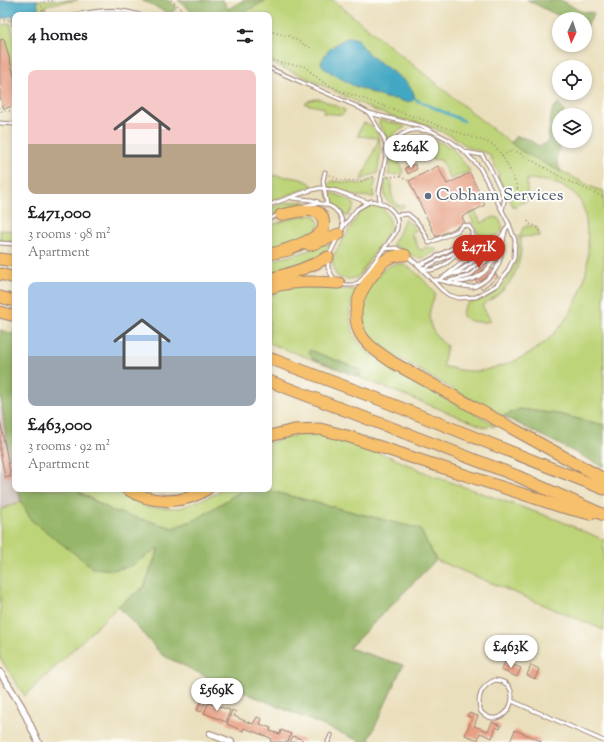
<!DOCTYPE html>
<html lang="en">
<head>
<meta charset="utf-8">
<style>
	:root { --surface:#fff; --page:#f2f2f2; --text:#202124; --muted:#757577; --accent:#c8321e }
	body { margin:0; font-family:"Sorts Mill Goudy",serif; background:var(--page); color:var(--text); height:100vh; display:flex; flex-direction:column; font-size:15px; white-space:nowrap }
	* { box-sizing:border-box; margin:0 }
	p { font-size:13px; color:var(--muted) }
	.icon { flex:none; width:22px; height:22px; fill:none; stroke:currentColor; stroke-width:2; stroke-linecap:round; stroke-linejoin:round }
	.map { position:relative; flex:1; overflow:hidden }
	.details { position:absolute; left:12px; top:12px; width:260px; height:480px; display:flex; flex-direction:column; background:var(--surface); border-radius:8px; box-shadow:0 2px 6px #0003 }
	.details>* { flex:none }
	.needle { width:26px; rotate:184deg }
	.controls { position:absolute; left:552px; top:12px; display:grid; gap:8px }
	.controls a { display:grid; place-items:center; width:40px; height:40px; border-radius:50%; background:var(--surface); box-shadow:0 2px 6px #0003; font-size:20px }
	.price { position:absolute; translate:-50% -34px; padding:0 9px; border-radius:14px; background:#fff; color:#222; font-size:13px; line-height:26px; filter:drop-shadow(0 1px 2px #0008) }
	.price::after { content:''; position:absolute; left:50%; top:24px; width:12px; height:9px; margin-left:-6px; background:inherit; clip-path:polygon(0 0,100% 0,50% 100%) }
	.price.current { background:var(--accent); color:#fff }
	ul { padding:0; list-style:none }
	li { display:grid; align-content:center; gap:8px; height:212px; padding:0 16px }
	li span { display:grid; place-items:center; height:124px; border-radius:8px; color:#555 }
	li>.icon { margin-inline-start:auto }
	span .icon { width:72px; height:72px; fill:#fffc; stroke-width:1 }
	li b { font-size:17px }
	h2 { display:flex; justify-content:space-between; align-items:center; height:48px; padding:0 16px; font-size:17px }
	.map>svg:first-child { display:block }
	.industrial { fill:#cfc0ba }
	.green { fill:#bed479; stroke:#847a52 }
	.forest { fill:#96b669; stroke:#706a4a }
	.water { fill:#43a7c3; stroke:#466377 }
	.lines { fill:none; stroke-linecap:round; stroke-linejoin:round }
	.stream { stroke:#43a7c3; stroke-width:2.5 }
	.building { fill:#e6997c }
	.service-casing { stroke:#9a7f74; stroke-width:5 }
	.minor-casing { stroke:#9a7f74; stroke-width:8 }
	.motorway-casing { stroke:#9a7f74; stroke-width:13 }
	.path { stroke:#9a7f74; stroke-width:1.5; stroke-dasharray:1 3; stroke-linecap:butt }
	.service { stroke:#fff; stroke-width:3 }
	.minor { stroke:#fff; stroke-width:6 }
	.motorway { stroke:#f7c06c; stroke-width:11 }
	.service-dot { fill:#5c6f8a; stroke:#fdfcf7; stroke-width:1.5 }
	.labels { text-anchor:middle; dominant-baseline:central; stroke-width:4; stroke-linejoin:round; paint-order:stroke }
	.service-label { font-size:17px; fill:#4e5e75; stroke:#fdfcf7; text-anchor:start }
</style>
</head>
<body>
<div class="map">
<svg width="604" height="742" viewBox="0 0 604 742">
	<rect width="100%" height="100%" fill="#fdfcf7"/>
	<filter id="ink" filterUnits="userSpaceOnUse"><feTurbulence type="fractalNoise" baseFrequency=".025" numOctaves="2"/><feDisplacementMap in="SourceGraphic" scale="8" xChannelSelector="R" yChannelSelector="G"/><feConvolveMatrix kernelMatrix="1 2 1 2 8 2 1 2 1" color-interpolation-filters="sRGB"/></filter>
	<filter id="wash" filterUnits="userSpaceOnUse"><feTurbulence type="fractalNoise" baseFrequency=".012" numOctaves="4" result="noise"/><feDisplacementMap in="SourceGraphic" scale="16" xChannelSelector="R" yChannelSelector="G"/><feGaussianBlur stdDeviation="0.9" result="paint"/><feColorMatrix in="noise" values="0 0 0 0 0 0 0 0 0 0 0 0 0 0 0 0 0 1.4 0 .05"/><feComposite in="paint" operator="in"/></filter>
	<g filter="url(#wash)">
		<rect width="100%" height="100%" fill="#eadfbc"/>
		<path class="industrial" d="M0,391L7,443L15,475V489H18L21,501L0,510Z"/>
		<g class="green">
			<path d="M37,0H78L45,5L46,15H39Z"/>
			<path d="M266,0H333L481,120L520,150L596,189L604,191V425L558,414L520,409L503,416C470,400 440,382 409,364C396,356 378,348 369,335C362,325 362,311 365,300L362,298C372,284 387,254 408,267C418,272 426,284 435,292V294C434,300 431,304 430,310C427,325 435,337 447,346L443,366C454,369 467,372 479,371C485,371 491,368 497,367C557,351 595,294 587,232C586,220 585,204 576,195C563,183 544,180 527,179V201L519,204L514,208L498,177L499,174L489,154L468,147L452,136L426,125L397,118L376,111L301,75L269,62V15H240Z"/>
			<path d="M10,23L15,39V79L4,39L0,40V26Z"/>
			<path d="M315,99H320L345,110L344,113L342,115L323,113L325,108L305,104L308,101Z"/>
			<path d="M380,120L403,125L405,127L395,133L388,140L379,124Z"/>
			<path d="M364,123C386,127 380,158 377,174H374L361,180L377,144L378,138L358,136L360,129Z"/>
			<path d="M416,136H425L452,148L470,171L450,179L441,160L432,159L427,157L426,159L424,158L427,149C412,145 409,147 398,156C397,163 404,167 403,174L388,175C392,154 394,143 416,136Z"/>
			<path d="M269,175C281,177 306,176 313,186L269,202Z"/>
			<path d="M374,178L376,179L373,191L374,197L355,196L346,192L326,187L332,181L363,184Z"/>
			<path d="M386,179L392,181C390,191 391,199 399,206L404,205V207L401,209C397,209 396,207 393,205C382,199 384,190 386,179Z"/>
			<path d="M327,192C338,195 347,197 355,205L348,216L344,215L329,198Z"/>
			<path d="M304,201V203L269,215V208L286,203Z"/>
			<path d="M372,206L382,207L390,220L391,228L359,276C351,280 345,280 337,276L334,270L332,258L362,209Z"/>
			<path d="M475,211L481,223L494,217L498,218C511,235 492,238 480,238L469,213Z"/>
			<path d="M315,215L319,223L317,231L290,244L269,249V226L295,217Z"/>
			<path d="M405,219L414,227L416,230L411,233L419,249L422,250L426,247L438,250C433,253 426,258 420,258C414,259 402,247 392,245L399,234L404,220Z"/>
			<path d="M527,226H532L537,228L540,236L521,237C523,269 510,290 482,305L491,321C481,324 454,322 465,306C469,300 479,301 485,299C500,291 513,274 517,258C519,251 518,243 518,236H520L523,228Z"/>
			<path d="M0,230L15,231V242L0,241Z"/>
			<path d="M331,242L324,254L317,261L269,275V261L301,253Z"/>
			<path d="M297,286L335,288L355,290L356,292C346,308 349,329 360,344C368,354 381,360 392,367C426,387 461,406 496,425L494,427L489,425L487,428L359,377L269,343V296L275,294L280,289Z"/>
			<path d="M319,433L391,457L433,476L558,520L604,540V630L436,560L420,529L263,489H269V443L292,436Z"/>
			<path d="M78,489H116L120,493L147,507L180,508L216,494L220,489H244L197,519L173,528L113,511L80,492Z"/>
			<path d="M21,501L31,520L159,547L144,587L118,606L25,696L0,658V510Z"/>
		</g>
		<g class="forest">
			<path d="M141,0H168L177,7L173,12L168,13Z"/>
			<path d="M178,0H223L228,9L244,0H266L240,15H196Z"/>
			<path d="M527,0H561L580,11L594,13L586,29L585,19H565Z"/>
			<path d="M558,103L564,111L563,115H559V141H562L556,158L561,172L521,151L511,143L516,136L528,139L540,147L548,141L552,110Z"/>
			<path d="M0,330L15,334V475L7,443L0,391Z"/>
			<path d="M310,350L359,369L361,373L359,377L313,359L309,352Z"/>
			<path d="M520,409L558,414L604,425V467L503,416Z"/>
			<path d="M18,489H78L80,493L113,511L173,528L197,519L244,489H263L420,529L436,560L349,648L403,665L368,742H362L201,674L162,655L118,606L144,587L159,548L131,566L113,570L93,568L31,520L21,501Z"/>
		</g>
		<g class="water">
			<path d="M0,0H37L39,15H15V25L12,16L0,19Z"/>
			<path d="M350,37L358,39L366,52L406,82L413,91L415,98L412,101L406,102L395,99L385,98L352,85L325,69L321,63C325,50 338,41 350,37Z"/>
		</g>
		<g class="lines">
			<path class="stream" d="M412,98L464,121"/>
		</g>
		<g id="blocks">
			<g class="building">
				<path d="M4,39L15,79V105L4,109L0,97V91L1,90L0,86V40Z"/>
				<path d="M415,164L417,169L408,174L405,168Z"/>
				<path d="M438,166L447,184L470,173L485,205L462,217L465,223L436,237L409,181Z"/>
				<path d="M476,249L498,277L482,289L461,262Z"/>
				<path d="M0,420L11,477H5L0,451Z"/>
				<path d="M505,662L521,668L517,677L501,670Z"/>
				<path d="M531,665L539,669L535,679L527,675Z"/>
				<path d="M200,702L205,703L201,712L197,710Z"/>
				<path d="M208,703L230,710L226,722L204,713Z"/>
				<path d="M232,710L236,712L234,716L247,722L253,724L257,717L262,719L260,724L271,728L270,731L280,734L281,730L291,734L288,742H273L270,741L271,738L244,728L243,731L227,724Z"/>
				<path d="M469,713L478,716L474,726L488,731L492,722L501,726L500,729L496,727L492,738L480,733L478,740L465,735L472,718L467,716Z"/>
				<path d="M515,730L541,741V742H510Z"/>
				<path d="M293,736L303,740V742H290Z"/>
			</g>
		</g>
	</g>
	<g filter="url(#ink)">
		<use href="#blocks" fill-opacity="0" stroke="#9a7f74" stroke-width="1"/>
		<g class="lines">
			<defs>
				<g id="service">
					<path d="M74,15C98,11 117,7 140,15"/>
					<path d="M269,68L356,106L369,113L424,127L449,140L465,152L480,168L509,224L515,240L514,258L507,272L497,285L476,297L458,298L449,295L442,290L418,265L407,256"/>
					<path d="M369,113L384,138L386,147V156L379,192L380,202"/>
					<path d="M0,123L15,124"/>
					<path d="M465,152L482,155L489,166L505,198L502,210"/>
					<path d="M388,153C391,142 401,132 413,130C418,129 424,131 429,131"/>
					<path d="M325,172L323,181L327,205"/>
					<path d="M292,198L311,200L318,202"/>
					<path d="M371,201C388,203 402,214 396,232L362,279L358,283L353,285H346L339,283L332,276L328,268V257L343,227L357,209Z"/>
					<path d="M269,205L308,191L320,188L337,191L367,202"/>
					<path d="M304,206C323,200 341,205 343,227"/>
					<path d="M396,215L408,214C419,222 424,231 429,243L457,231L463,225L469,226L472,231V236L468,240L426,262L418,265"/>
					<path d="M269,219L278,215"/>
					<path d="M0,243L15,244"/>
					<path d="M383,249L396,248L402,251"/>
					<path d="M421,267L424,268L462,249L495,239"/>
					<path d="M423,270C438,272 449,262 459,252"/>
					<path d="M455,274L466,272L483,259L493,247"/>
					<path d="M447,276C465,270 480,256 494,243"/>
					<path d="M432,280H438L444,277L479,250L501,237L509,224"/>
					<path d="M438,280C449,282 461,287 472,287C476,287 479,284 483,282C504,267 500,254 505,231"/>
					<path d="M449,281L469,276L499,249"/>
					<path d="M456,282C480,282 491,268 501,248"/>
					<path d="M495,680C528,682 507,736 481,712C476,698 481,686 495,680Z"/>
					<path d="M512,701L604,741"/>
					<path d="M328,742L331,735"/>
				</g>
				<g id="minor">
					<path d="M0,672L22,707L38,742"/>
					<path d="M210,734L231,742"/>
				</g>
				<g id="motorway">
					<path d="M281,215C292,213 320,204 323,219C324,223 324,228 322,231C315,240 293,247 282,251"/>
					<path d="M310,245L339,234"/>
					<path d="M269,254L289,250"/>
					<path d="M405,255C399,255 393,256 387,259C382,262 379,267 375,272C361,289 350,309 359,331C365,345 380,353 392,362L604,479"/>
					<path d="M0,259L15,261"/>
					<path d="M0,274L15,278"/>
					<path d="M269,279C290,274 309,268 328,257"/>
					<path d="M269,288C292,280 316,282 339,283"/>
					<path d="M0,297L15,301"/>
					<path d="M0,312L15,316"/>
					<path d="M269,358L381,400L604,489"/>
					<path d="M269,381L517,476L604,515"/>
					<path d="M269,436L294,430L320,429L347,436L562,507L590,514"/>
					<path d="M127,489C151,504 183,505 207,489"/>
				</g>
			</defs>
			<use href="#service" class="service-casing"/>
			<use href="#minor" class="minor-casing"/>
			<use href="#motorway" class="motorway-casing"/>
			<g class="path">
				<path d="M171,0L189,15"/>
				<path d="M43,15L41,2L54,0"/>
				<path d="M0,22L10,19L15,35"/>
				<path d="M269,31L289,36L311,48"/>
				<path d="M269,59L282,63L304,66L321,81L341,91L492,144C507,156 516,186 523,203"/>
				<path d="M0,107L1,111H15"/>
				<path d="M502,155L514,150L568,181L604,197"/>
				<path d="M330,175L340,180L361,181L376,176"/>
				<path d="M388,177L400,176L409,181"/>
				<path d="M528,221L529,224C536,225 539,228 542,234"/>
			</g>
			<use href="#service" class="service"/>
			<use href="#minor" class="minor"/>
			<use href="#motorway" class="motorway"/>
		</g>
	</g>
	<circle class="service-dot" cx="428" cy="196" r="4"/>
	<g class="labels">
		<g class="service-label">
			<text x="436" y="196">Cobham Services</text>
		</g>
	</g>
</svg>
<div class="controls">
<a><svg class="needle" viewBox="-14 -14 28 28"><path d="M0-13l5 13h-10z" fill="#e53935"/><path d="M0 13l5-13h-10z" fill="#757577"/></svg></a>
<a><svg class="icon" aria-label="locate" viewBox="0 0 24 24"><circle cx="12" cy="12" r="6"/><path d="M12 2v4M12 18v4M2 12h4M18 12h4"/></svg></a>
<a><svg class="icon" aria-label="layers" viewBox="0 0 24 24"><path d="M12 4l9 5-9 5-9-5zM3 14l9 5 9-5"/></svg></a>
</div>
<b class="price" style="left:411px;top:169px">£264K</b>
<b class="price current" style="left:479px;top:269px">£471K</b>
<b class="price" style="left:511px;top:669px">£463K</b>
<b class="price" style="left:217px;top:712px">£569K</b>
<section class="details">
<h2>4 homes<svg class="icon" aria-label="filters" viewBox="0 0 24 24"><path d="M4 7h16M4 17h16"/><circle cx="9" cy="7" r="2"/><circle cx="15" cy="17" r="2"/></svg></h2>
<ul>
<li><span style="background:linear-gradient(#f6c9c9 60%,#b9a48a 0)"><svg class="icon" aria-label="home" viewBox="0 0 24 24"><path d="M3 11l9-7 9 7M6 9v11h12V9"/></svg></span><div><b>£471,000</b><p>3 rooms · 98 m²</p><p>Apartment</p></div></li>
<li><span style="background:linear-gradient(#a9c7e8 60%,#9aa5b1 0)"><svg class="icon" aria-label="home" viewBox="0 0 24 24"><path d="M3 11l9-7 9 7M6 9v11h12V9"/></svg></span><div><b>£463,000</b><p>3 rooms · 92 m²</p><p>Apartment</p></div></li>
</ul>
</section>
</div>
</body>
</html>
